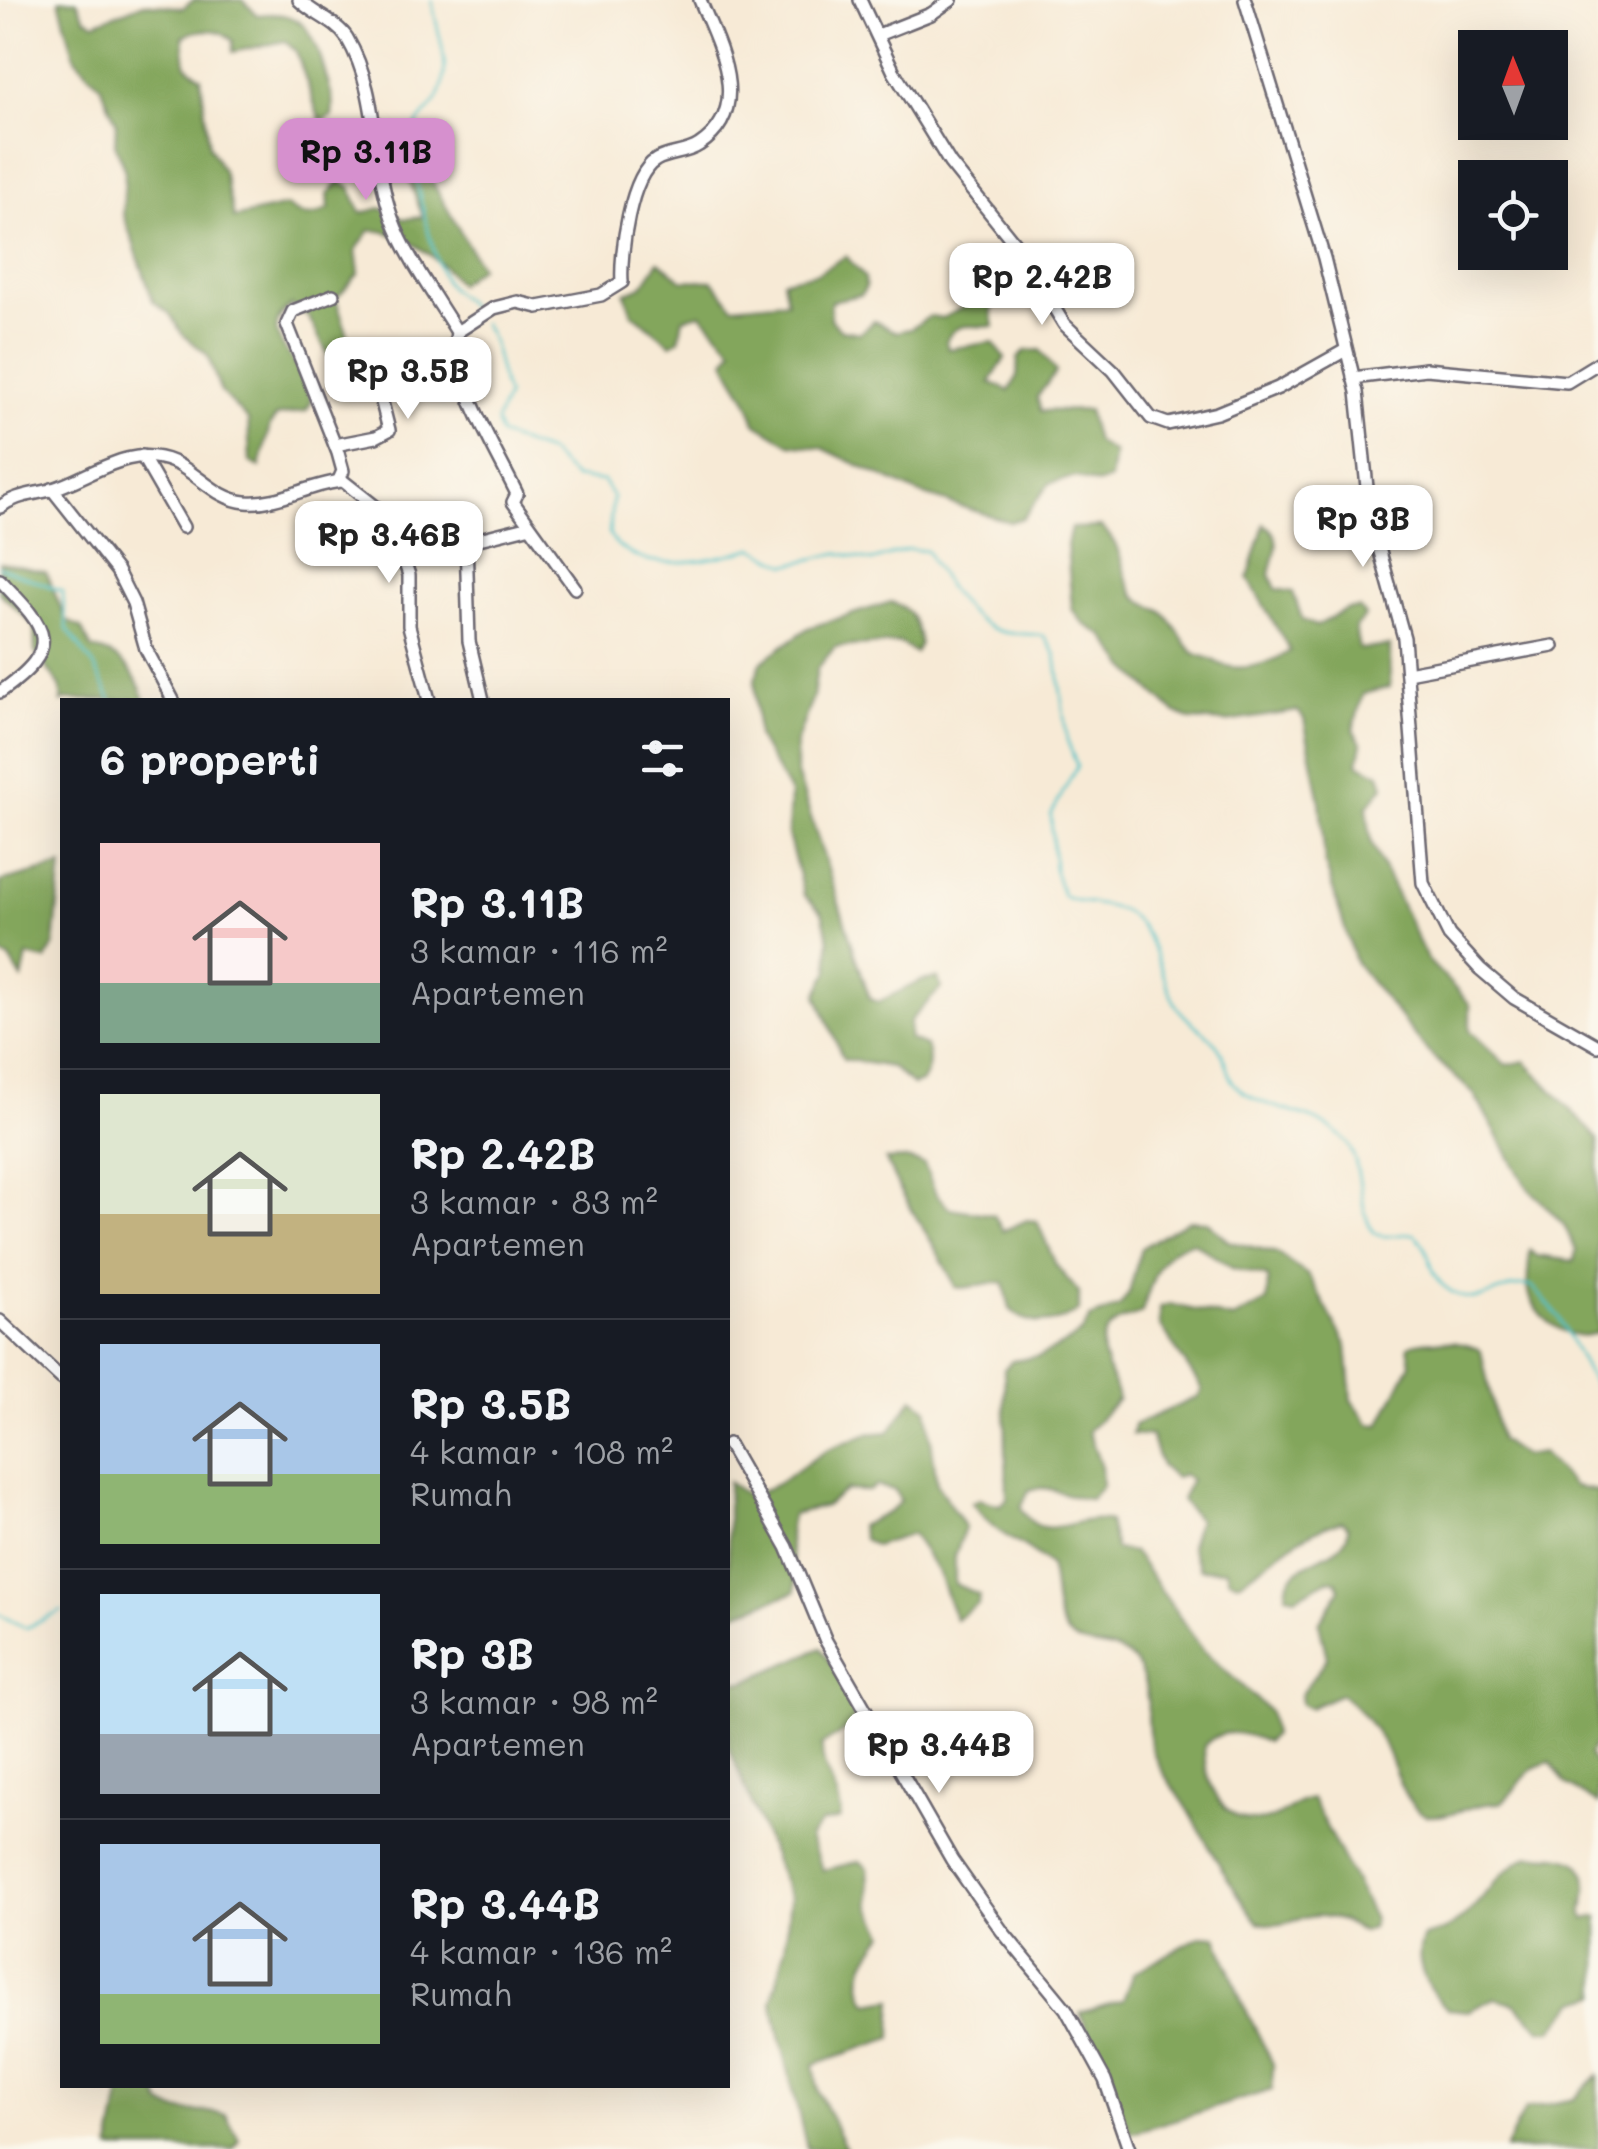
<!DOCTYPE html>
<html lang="id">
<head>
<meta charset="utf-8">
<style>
	:root { --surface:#171b24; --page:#20242c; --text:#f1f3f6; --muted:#9ea1a6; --line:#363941; --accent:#d690ce }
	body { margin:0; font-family:Mali,sans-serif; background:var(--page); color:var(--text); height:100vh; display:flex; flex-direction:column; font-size:38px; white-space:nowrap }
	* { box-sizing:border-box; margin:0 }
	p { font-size:32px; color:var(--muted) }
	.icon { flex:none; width:55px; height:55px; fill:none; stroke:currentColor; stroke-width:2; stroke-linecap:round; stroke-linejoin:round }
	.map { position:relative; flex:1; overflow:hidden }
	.sheet { position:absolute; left:60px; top:698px; width:670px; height:1390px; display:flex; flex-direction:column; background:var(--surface); border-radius:0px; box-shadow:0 10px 40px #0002 }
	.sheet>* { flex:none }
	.needle { width:65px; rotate:359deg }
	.controls { position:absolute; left:1458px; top:30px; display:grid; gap:20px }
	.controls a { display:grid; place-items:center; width:110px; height:110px; border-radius:0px; background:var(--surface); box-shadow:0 10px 40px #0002; font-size:50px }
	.price { position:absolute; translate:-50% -85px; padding:0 22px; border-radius:20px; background:#fff; color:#222; font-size:32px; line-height:65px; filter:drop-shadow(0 2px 5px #0008) }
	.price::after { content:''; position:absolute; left:50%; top:60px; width:30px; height:22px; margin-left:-15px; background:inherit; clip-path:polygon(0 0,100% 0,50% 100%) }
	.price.selected { background:var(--accent); color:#111 }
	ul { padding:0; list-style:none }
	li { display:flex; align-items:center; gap:30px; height:250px; padding:0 40px }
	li+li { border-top:2px solid var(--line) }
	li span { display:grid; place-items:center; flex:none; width:280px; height:200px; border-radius:0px; color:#555 }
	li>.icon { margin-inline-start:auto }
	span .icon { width:120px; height:120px; fill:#fffc; stroke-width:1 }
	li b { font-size:42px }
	h2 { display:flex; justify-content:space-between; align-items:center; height:120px; padding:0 40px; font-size:42px }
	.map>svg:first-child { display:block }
	.forest { fill:#83a65b; stroke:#52644b; stroke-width:2.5 }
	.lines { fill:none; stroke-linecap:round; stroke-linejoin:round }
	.stream { stroke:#53c2c7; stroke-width:2.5 }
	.minor-casing { stroke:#6d6871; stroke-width:16 }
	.minor { stroke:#fff; stroke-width:11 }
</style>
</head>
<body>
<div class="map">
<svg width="1598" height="2149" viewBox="0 0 1598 2149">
	<rect width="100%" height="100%" fill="#fbf7ec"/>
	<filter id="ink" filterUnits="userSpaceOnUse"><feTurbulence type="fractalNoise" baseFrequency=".01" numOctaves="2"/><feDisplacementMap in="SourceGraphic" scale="20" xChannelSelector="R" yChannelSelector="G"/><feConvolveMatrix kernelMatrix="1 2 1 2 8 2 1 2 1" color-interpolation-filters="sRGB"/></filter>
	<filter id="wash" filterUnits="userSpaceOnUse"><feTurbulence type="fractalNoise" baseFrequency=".0048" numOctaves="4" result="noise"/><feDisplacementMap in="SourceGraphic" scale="40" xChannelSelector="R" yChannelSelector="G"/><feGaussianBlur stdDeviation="2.25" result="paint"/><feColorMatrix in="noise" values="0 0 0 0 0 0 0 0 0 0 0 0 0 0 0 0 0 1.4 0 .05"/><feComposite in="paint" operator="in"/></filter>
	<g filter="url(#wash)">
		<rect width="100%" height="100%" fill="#f7ead6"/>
		<g class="forest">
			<path d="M59,0H77L85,18L95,23L144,3L183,8L194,0H243L257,15C305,8 315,35 326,76C330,89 335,102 332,116L324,120L319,118L296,51L285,41L233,52V41C221,27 198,28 183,37L186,65L201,77L209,146L223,171L234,218L286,206C303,218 309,219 329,209L328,194L340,182L350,187L361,213L381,208L404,219L423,217L403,162L404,147L411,144L478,263L480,267L458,284C440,258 402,231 370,230L356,250L359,273L336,299L352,348L340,359H330L308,316L292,305C260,328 286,347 299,371C304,381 308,391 312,401L306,411L277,416L270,425L260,467L250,462L248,420L221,392L207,354L182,334L170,314L153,301L123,213L125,172L115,143L116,122L101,86L75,58Z"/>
			<path d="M846,256L865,278L866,287L861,295L831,301L830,319L841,330L860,333L874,321L896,332L910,329L930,316L943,318L1003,286L1016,284L1022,290L1019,294L1000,297L991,310L994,326C975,329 957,318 946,341L948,349L993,342L1005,358L990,382L1009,391L1017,377L1018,358L1025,351L1040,350L1056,372L1037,397L1041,411L1088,410L1096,442L1114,453L1110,480L1097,484L1076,477L1050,483L1023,518L1010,522L918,493L822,448L790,444L755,423C748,392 735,385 725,360L733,349L701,314L683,318L679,340L671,344L632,313L625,293L642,286L659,261L682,280L713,281L733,306L787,301L783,280L817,273Z"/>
			<path d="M1264,524C1286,538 1273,555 1270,575L1276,589L1293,592L1302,619L1316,626L1345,610L1359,608L1365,616L1355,628L1359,649L1390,646V687L1363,694L1353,730L1362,744L1358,763L1380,774L1384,786L1367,807L1371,842L1427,959L1470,1004V1031L1506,1065L1525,1061L1598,1139V1332C1573,1344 1542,1323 1531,1299C1525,1284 1529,1265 1530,1250L1537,1256L1574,1261L1576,1250L1564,1225L1525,1184L1474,1094L1428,1052L1355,962L1325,863L1320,802L1304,719L1298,711L1226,722L1191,720L1174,712L1126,667L1104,636L1084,624L1072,609L1067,545L1071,528L1101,527C1125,547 1119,570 1134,594C1141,605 1155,605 1165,614C1177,625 1181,640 1192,651C1198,657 1206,656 1213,660C1235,675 1268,665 1290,651L1248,578Z"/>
			<path d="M0,562L46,572L66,620L81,628L92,649C121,653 136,673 145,700H62V704L60,686L35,652L34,625L0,593Z"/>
			<path d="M891,602C913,609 915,622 920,643L915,653L900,643L835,647L817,669L813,697L796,743V771L870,999L878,1002L921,981L938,978L941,988L910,1021L909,1039L926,1046C931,1058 929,1071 922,1082L913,1085L891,1067L843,1059L817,995L829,970V940L822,912L804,895L788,835L790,794L757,736L755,679L761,662L808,628Z"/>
			<path d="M62,866L54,945L46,960L27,956L22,979L10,959L0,954V882Z"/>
			<path d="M906,1159L924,1164L936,1194L949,1208L994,1215L1003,1231L1027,1220L1037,1221L1056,1265L1079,1293V1311C1056,1326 1029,1328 1010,1309L1004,1284C986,1279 972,1291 955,1287C936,1241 904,1206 886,1160Z"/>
			<path d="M1189,1220L1207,1221L1228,1241L1277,1253L1309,1276L1347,1346L1352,1400L1369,1424L1380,1425L1411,1363L1408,1346C1424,1338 1466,1341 1481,1351L1500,1440L1523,1456L1542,1453L1574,1487L1598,1491V1737L1589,1755L1598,1769V1804L1566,1784L1550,1762C1522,1769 1522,1787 1501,1803C1474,1802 1456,1817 1428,1816C1401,1806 1396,1766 1383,1743C1372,1724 1358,1707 1341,1694L1309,1708L1301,1704L1300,1695L1327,1658L1319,1623L1340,1589L1336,1581L1328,1580L1296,1597L1286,1595C1285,1555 1349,1562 1348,1527L1342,1521C1300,1531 1275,1560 1239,1582L1229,1579L1226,1570L1200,1569L1190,1546L1198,1520L1181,1500L1190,1480L1183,1474L1175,1478L1161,1466L1151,1436L1132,1434L1134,1425L1198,1397L1202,1389L1160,1325V1307L1170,1304L1233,1319L1267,1301L1268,1277L1232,1268L1193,1242C1158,1248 1152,1282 1142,1312C1135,1317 1128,1317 1120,1321C1084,1341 1113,1372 1118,1399L1088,1431L1101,1467L1102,1486L1090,1499C1069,1500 1050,1482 1029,1490L1021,1507C1041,1550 1080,1510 1109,1522L1115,1549L1133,1552L1139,1559L1202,1649L1269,1711L1273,1735L1266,1742C1245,1733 1221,1726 1204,1746C1204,1788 1229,1837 1278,1816C1290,1810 1298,1800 1312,1799L1374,1919L1371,1928L1362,1932C1307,1896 1298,1934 1258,1922C1231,1888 1210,1848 1189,1811C1176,1789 1157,1770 1151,1745C1145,1719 1152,1693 1139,1669C1120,1636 1083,1655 1066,1633C1051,1613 1057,1589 1050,1566C1019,1538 1000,1541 972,1503L979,1499L1000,1505L1007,1499L1004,1369L1012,1361L1040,1356L1065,1344L1081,1333L1090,1318L1120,1306L1129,1293L1141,1248Z"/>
			<path d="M913,1398L927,1408L937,1484L965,1528L955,1556V1584L979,1595L978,1604L955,1619L938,1572L912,1534L875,1546L863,1539L860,1526L891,1511L900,1501L895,1490L876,1486L868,1491L846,1490L825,1506L792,1514C783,1550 798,1563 795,1592L728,1616V1482L750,1497L779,1483L826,1450L866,1434L889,1432Z"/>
			<path d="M821,1648C832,1667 868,1705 849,1726C842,1734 830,1739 822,1745C820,1775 844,1793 840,1819L821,1823L809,1838L823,1870L860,1861L868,1868L870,1905L885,1933C869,1953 851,1977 868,2003L893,1999L892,2038L814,2064L818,2091L846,2149H807L772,2002L785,1949L790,1898L728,1745V1681L744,1682Z"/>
			<path d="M1529,1856C1574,1853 1598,1860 1582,1911L1585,1919L1598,1916V1995L1577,2001L1552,2030H1542L1514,2003L1495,1998L1468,2011L1448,2009C1429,1993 1411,1962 1424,1937C1480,1925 1482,1878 1529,1856Z"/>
			<path d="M1201,1936L1217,1937L1241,2000L1273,2064L1272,2090L1131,2133L1080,2013L1123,2000L1133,1973Z"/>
			<path d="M1598,2075V2149H1505L1525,2109L1574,2099Z"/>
			<path d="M122,2085H155L161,2103C182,2118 202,2107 226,2115L239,2140L233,2149H110Z"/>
		</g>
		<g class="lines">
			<g class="stream">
				<path d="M432,0C436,32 454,66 438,98C431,111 415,122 412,136C407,156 434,258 444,279C450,292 467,301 476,312"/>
				<path d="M483,323C499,348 496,368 507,396L496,421L500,435L549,453L575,478L603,481L613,497L609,534C636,580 715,559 754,548L787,565L838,553L872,561L909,549L927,551C941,580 969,625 1003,632C1016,635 1031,633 1044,636L1056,655L1067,740L1077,766L1051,815L1054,869L1063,896C1082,905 1104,903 1123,911C1152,925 1161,976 1175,1003C1186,1024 1213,1033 1222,1053C1226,1062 1227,1074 1233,1082C1259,1115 1317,1106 1346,1142C1366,1166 1356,1233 1383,1236C1393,1237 1404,1233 1414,1234C1432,1248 1428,1274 1445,1287C1483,1317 1500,1278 1533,1287L1559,1317L1598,1393"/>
				<path d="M0,567L62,591L67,629L94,666L111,700"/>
				<path d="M0,1615L26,1628L62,1611"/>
			</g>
		</g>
	</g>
	<g filter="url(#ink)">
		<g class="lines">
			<defs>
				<g id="minor">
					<path d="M299,0C313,14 337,22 347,38C380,94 371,159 392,218C406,257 435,296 457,332C449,375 498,454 517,494L513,502L575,588"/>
					<path d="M860,0L894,72L950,163L1015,244L1064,324L1114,371L1151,418L1168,424L1217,413L1278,388L1344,351"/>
					<path d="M1245,0L1324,258L1357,392L1370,516L1404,638L1423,883L1449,935L1480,969L1514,998L1598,1046"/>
					<path d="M878,35L931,14L951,0"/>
					<path d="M333,295L293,311L287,324L338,453L343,471L339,480"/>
					<path d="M457,332L494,308L518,302L538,307L601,295L622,282C620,254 630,175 656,160C669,152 686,154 699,145C754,109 719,46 700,0"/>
					<path d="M1353,378L1426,369L1567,382L1598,363"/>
					<path d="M335,445L376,437L389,430L377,383L458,359"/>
					<path d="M142,456L183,527"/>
					<path d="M52,489L117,571L133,603L146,649L173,700"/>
					<path d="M0,507C16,495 31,495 50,490C91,478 128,443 173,462C198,473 217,500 246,502C279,505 311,483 343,481L414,537L475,540L527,527"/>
					<path d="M405,533L401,552L409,575V626L429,700"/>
					<path d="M466,539L469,641L483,700"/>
					<path d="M0,580C46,628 66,646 0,692"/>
					<path d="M1407,673L1553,646"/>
					<path d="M0,1321L62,1379"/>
					<path d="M728,1444L787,1547L826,1641L952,1860L1002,1931L1066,2009L1105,2080L1129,2149"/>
				</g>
			</defs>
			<use href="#minor" class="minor-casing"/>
			<use href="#minor" class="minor"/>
		</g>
	</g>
</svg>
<div class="controls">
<a><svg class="needle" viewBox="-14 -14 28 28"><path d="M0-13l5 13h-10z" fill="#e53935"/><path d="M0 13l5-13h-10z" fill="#9ea1a6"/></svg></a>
<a><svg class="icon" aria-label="locate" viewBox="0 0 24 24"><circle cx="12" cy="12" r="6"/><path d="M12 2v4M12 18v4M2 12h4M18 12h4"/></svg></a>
</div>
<b class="price selected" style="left:366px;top:203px">Rp 3.11B</b>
<b class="price" style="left:1042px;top:328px">Rp 2.42B</b>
<b class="price" style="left:408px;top:422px">Rp 3.5B</b>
<b class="price" style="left:1363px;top:570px">Rp 3B</b>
<b class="price" style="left:389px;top:586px">Rp 3.46B</b>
<b class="price" style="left:939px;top:1796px">Rp 3.44B</b>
<section class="sheet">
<h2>6 properti<svg class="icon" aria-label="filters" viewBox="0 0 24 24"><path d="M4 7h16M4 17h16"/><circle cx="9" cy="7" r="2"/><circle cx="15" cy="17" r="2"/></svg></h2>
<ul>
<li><span style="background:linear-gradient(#f6c9c9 70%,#7fa58c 0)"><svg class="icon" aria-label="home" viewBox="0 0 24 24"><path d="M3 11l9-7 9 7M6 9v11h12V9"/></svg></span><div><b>Rp 3.11B</b><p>3 kamar · 116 m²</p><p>Apartemen</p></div></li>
<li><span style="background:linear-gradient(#dfe7d0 60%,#c2b280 0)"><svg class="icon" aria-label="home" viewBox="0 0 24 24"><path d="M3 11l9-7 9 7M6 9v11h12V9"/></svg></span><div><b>Rp 2.42B</b><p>3 kamar · 83 m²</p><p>Apartemen</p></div></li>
<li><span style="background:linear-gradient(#a9c7e8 65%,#8fb573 0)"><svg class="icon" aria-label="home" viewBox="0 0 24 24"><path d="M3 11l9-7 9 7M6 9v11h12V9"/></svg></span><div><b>Rp 3.5B</b><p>4 kamar · 108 m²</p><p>Rumah</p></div></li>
<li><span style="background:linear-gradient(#bfe0f5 70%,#9aa5b1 0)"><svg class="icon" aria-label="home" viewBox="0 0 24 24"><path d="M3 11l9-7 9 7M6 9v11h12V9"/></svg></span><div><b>Rp 3B</b><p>3 kamar · 98 m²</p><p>Apartemen</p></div></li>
<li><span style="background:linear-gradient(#a9c7e8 75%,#8fb573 0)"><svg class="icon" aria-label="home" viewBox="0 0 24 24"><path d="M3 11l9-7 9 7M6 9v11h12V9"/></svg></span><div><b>Rp 3.44B</b><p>4 kamar · 136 m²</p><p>Rumah</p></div></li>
</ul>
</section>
</div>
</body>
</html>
